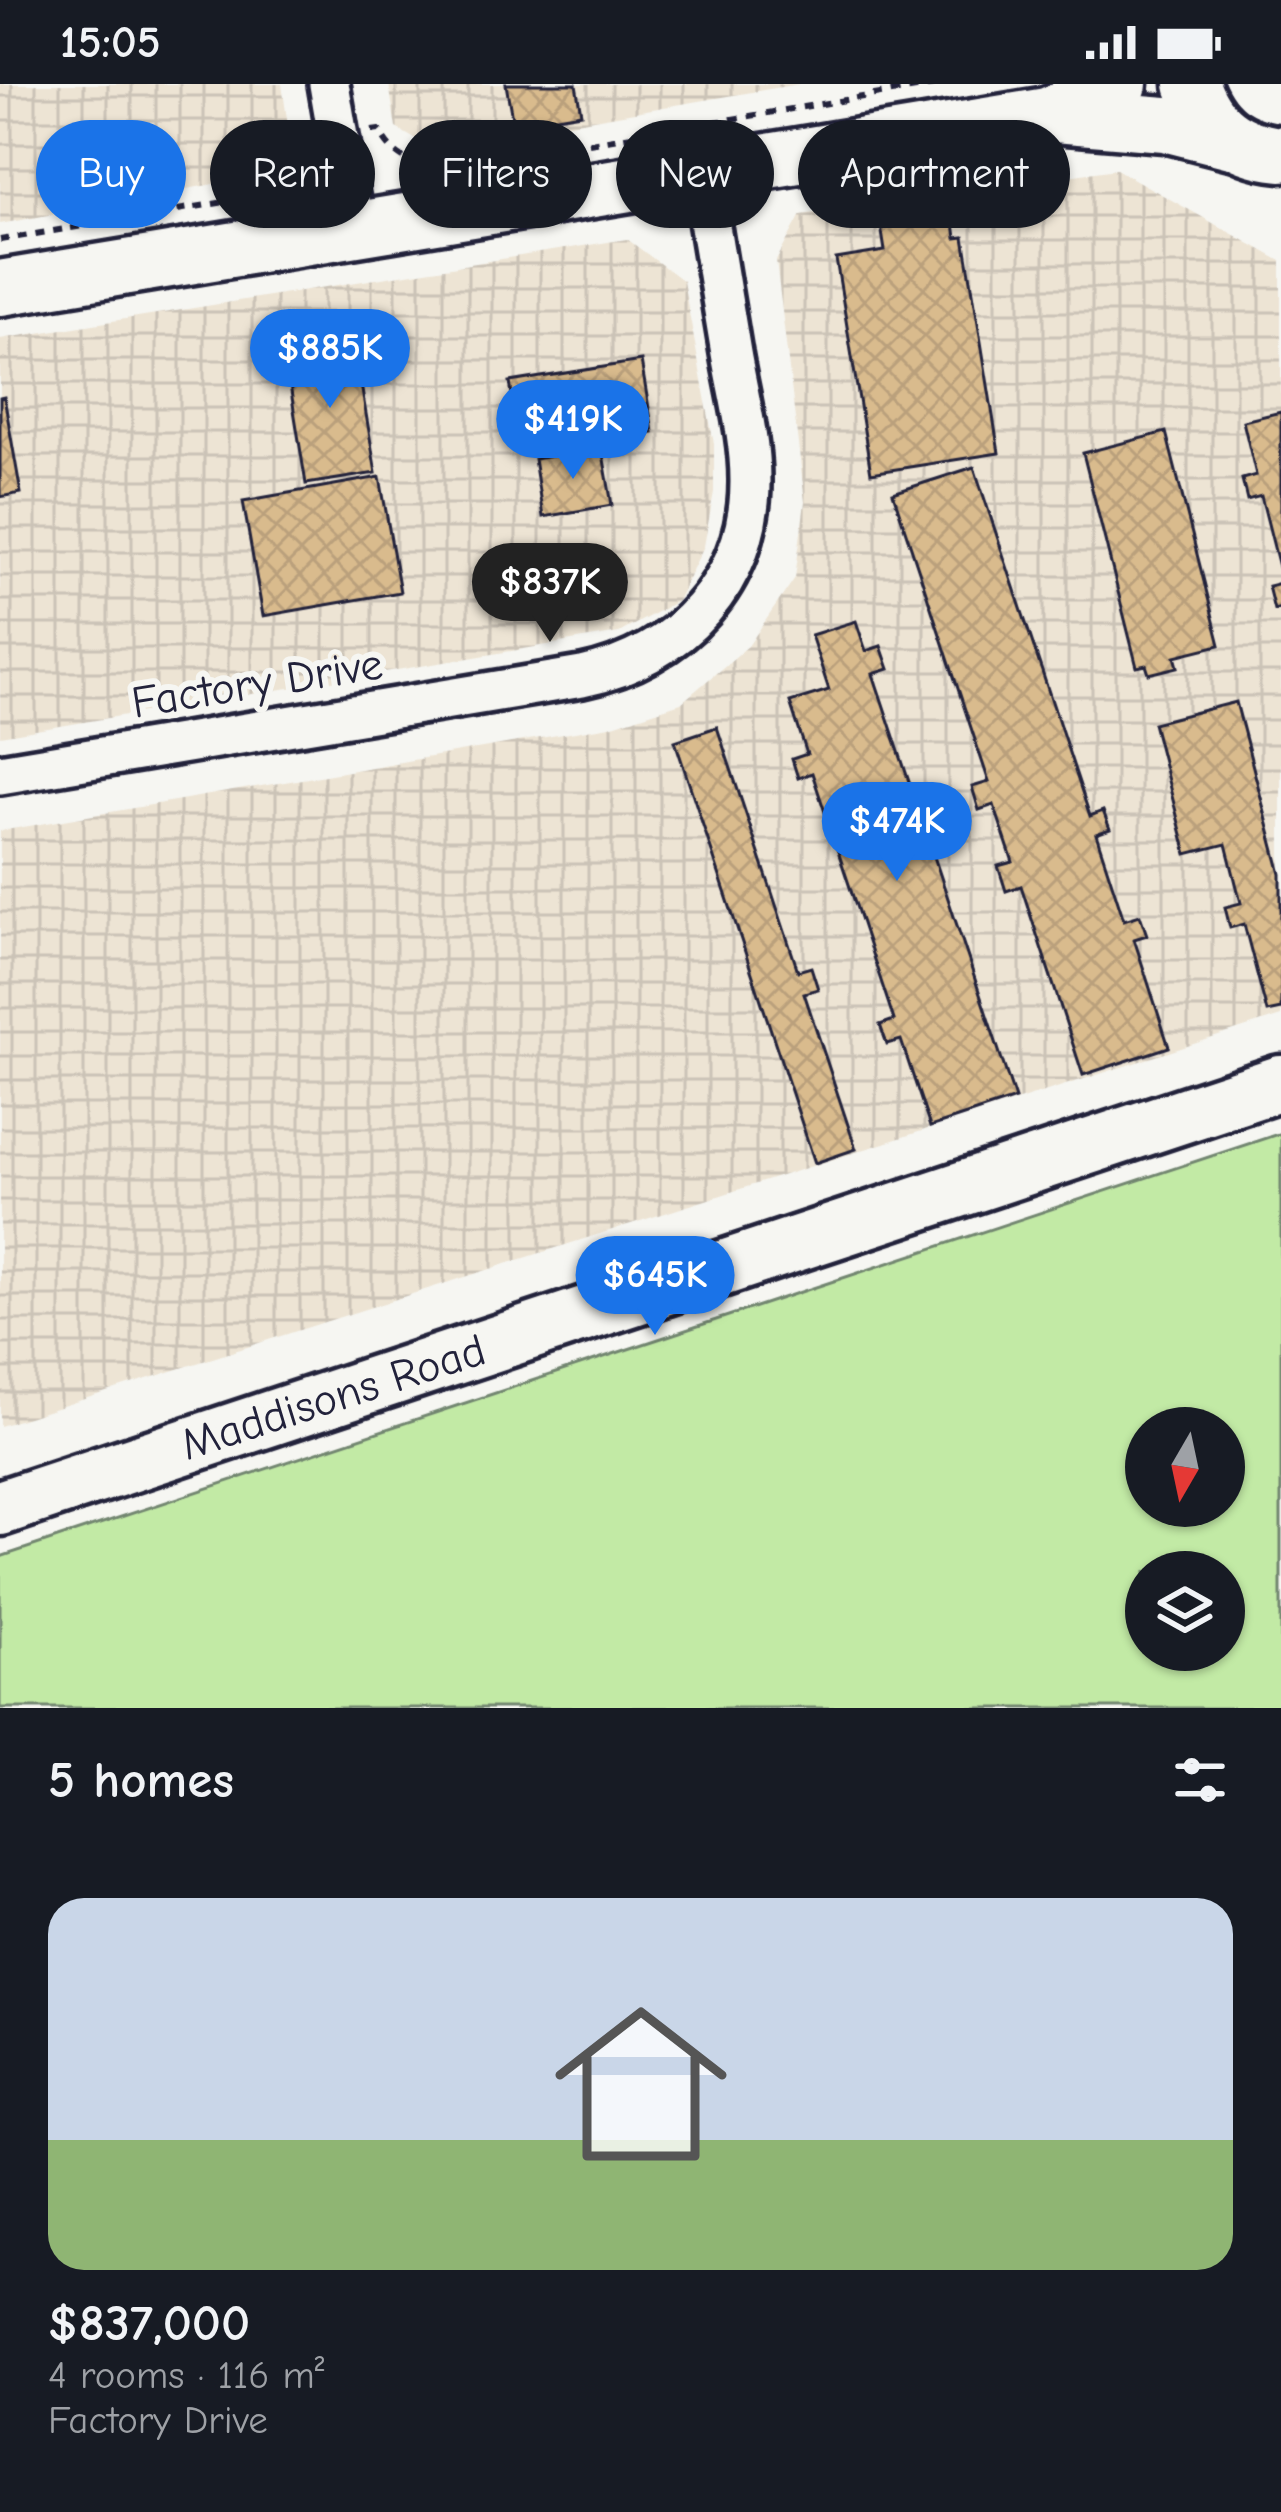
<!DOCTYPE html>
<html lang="en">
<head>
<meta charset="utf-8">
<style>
	:root { --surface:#171b24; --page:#242831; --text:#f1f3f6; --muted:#9ea1a6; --accent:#1a73e8 }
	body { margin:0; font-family:"Comic Neue",sans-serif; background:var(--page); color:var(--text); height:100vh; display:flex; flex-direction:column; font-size:45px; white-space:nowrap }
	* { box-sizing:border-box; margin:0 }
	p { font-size:39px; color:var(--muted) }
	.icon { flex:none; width:66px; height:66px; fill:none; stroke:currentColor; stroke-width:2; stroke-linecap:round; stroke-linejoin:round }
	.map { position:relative; height:1624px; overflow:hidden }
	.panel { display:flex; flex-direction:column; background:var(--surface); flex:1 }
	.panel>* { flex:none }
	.banner { position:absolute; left:36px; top:36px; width:1209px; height:108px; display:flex; gap:24px }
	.needle { width:78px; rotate:189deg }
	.fabs { position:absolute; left:1125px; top:1323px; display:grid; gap:24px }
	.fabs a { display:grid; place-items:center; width:120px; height:120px; border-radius:50%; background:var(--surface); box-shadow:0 3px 9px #0004; font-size:60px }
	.price { position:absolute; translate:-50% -102px; padding:0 27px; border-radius:42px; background:var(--accent); color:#fff; font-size:39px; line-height:78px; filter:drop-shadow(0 3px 6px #0008) }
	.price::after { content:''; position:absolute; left:50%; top:72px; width:36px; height:27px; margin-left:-18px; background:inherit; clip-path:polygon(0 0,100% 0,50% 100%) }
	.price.on { background:#222; color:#fff }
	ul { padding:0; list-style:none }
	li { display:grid; align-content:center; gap:24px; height:636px; padding:0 48px }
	li span { display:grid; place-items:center; height:372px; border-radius:36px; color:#555 }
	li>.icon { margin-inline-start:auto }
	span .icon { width:216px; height:216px; fill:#fffc; stroke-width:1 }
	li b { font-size:51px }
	h2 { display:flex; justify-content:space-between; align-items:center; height:144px; padding:0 48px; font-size:51px }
	.tag { padding:0 42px; border-radius:54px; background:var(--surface); box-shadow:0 3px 9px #0004; font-size:42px; line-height:108px }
	.tag.on { background:var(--accent); color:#fff }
	.status { display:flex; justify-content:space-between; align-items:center; height:84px; padding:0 60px; background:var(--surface); direction:ltr }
	.status svg { height:33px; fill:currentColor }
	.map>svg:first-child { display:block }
	.industrial { fill:url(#industrial-grid) }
	.grass { fill:#c2eaa5; stroke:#728670; stroke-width:3; fill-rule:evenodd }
	.building { fill:url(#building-cross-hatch); stroke:#22223b; stroke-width:3 }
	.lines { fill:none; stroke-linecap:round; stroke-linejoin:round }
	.street-casing { stroke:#22223b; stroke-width:48 }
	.secondary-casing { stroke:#22223b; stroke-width:63 }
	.path { stroke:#22223b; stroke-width:6; stroke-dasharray:9 9; stroke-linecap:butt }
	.street { stroke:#f6f6f2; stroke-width:39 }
	.secondary { stroke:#f6f6f2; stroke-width:54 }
	.labels { text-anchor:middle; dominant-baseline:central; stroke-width:12; stroke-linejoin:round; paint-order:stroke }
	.street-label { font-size:45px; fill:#22223b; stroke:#f6f6f2 }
</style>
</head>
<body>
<div class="status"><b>15:05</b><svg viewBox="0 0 49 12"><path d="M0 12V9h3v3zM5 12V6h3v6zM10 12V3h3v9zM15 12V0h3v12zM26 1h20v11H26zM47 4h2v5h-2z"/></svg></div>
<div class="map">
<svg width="1281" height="1624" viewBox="0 0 1281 1624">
	<defs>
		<pattern id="industrial-grid" width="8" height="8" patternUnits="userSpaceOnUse" patternTransform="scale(3)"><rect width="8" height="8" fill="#ede4d4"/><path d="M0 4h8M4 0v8" fill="none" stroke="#cbc3b7"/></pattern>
		<pattern id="building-cross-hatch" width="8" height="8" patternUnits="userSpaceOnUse" patternTransform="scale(3)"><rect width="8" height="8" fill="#d9bb8d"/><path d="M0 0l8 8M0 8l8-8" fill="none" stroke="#baa07b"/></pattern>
	</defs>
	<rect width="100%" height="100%" fill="#f6f6f2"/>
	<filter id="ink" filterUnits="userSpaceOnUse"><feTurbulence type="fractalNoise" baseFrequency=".00833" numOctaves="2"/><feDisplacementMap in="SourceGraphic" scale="24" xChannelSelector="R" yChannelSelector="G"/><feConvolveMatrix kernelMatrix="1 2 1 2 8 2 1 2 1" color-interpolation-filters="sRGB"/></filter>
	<g filter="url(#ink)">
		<g class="industrial">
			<path d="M0,0H282L288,42L251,93L0,140Z"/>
			<path d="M389,0H799L429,63L396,44Z"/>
			<path d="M1116,85L1281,177V932L0,1342V747L610,642L681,619L748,562L795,494L805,418L776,177L801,131Z"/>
			<path d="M627,155L683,197L714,360V408L704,462L677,517L619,549L0,652V255Z"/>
		</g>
		<path class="grass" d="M1281,1049V1624H0V1473ZM1146,1344H1224V1422H1146ZM1146,1488H1224V1566H1146Z"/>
		<g class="building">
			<path d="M506,0H576L581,29L513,40Z"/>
			<path d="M952,124L956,154L964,153L999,369L871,389L836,175L885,167L880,135Z"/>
			<path d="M353,253L376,389L306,400L284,264Z"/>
			<path d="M641,277L653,348L521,368L510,298Z"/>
			<path d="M4,313L21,409L0,413V314Z"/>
			<path d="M1281,328V491L1261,412L1247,416L1242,395L1256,391L1243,337Z"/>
			<path d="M1166,348L1220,561L1175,572L1178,583L1149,590L1146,581L1137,583L1083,369Z"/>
			<path d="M602,364L612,421L543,433L534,375Z"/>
			<path d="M974,383L1090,732L1103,727L1110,745L1096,750L1124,836L1140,831L1147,851L1134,855L1169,963L1083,991L1021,802L1006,807L998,782L1013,778L994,721L979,726L972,703L989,698L893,409Z"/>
			<path d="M380,393L400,508L263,532L243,417Z"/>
			<path d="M1281,499V524L1274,526L1268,502Z"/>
			<path d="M856,537L866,567L881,562L889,585L873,590L1015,1015L930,1043L901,956L887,960L880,941L894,936L812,689L798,694L792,675L807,670L790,618L829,606L811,551Z"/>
			<path d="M1236,618L1281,790V925L1267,928L1244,840L1230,844L1225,823L1241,819L1226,760L1187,770L1153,639Z"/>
			<path d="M717,643L798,887L811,883L818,905L804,909L856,1065L815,1079L675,657Z"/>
		</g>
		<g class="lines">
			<defs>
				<g id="street">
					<path d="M329,0L354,146"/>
					<path d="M0,690L582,593C679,573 751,498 750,396C750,353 738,310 731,269C721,208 711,148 701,88"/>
				</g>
				<g id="secondary">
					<path d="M1192,0C1207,44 1235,65 1281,70"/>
					<path d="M1055,31L1165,40L1232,57"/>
					<path d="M0,204L1047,31L1120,0"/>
					<path d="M0,1424L1281,999"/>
				</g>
			</defs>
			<use href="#street" class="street-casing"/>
			<use href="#secondary" class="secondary-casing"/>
			<g class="path">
				<path d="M372,47L379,46C391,72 413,83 441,84L940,0"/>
				<path d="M0,156L254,113C294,96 282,79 306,58"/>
			</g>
			<use href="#street" class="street"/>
			<use href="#secondary" class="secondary"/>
		</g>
	</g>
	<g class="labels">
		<g class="street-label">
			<text transform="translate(257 599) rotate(-9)">Factory Drive</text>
			<text transform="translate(333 1313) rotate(-18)">Maddisons Road</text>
		</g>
	</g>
</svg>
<div class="fabs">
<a><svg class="needle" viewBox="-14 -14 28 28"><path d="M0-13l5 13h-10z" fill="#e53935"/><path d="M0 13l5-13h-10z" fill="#9ea1a6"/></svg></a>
<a><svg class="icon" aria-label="layers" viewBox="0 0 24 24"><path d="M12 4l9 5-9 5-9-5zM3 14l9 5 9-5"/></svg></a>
</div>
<b class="price" style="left:330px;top:327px">$885K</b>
<b class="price" style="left:573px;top:398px">$419K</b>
<b class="price on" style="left:550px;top:561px">$837K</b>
<b class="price" style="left:897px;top:800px">$474K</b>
<b class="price" style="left:655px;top:1254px">$645K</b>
<div class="banner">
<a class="tag on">Buy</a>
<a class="tag">Rent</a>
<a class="tag">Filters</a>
<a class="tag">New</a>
<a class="tag">Apartment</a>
</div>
</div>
<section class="panel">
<h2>5 homes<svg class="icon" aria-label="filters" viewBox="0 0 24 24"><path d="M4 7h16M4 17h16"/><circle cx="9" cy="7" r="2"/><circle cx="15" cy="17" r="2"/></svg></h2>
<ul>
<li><span style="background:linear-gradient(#c9d6e8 65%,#8fb573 0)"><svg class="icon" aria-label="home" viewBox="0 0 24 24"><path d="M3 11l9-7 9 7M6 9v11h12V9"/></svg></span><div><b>$837,000</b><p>4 rooms · 116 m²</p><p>Factory Drive</p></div></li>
</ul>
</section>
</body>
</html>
